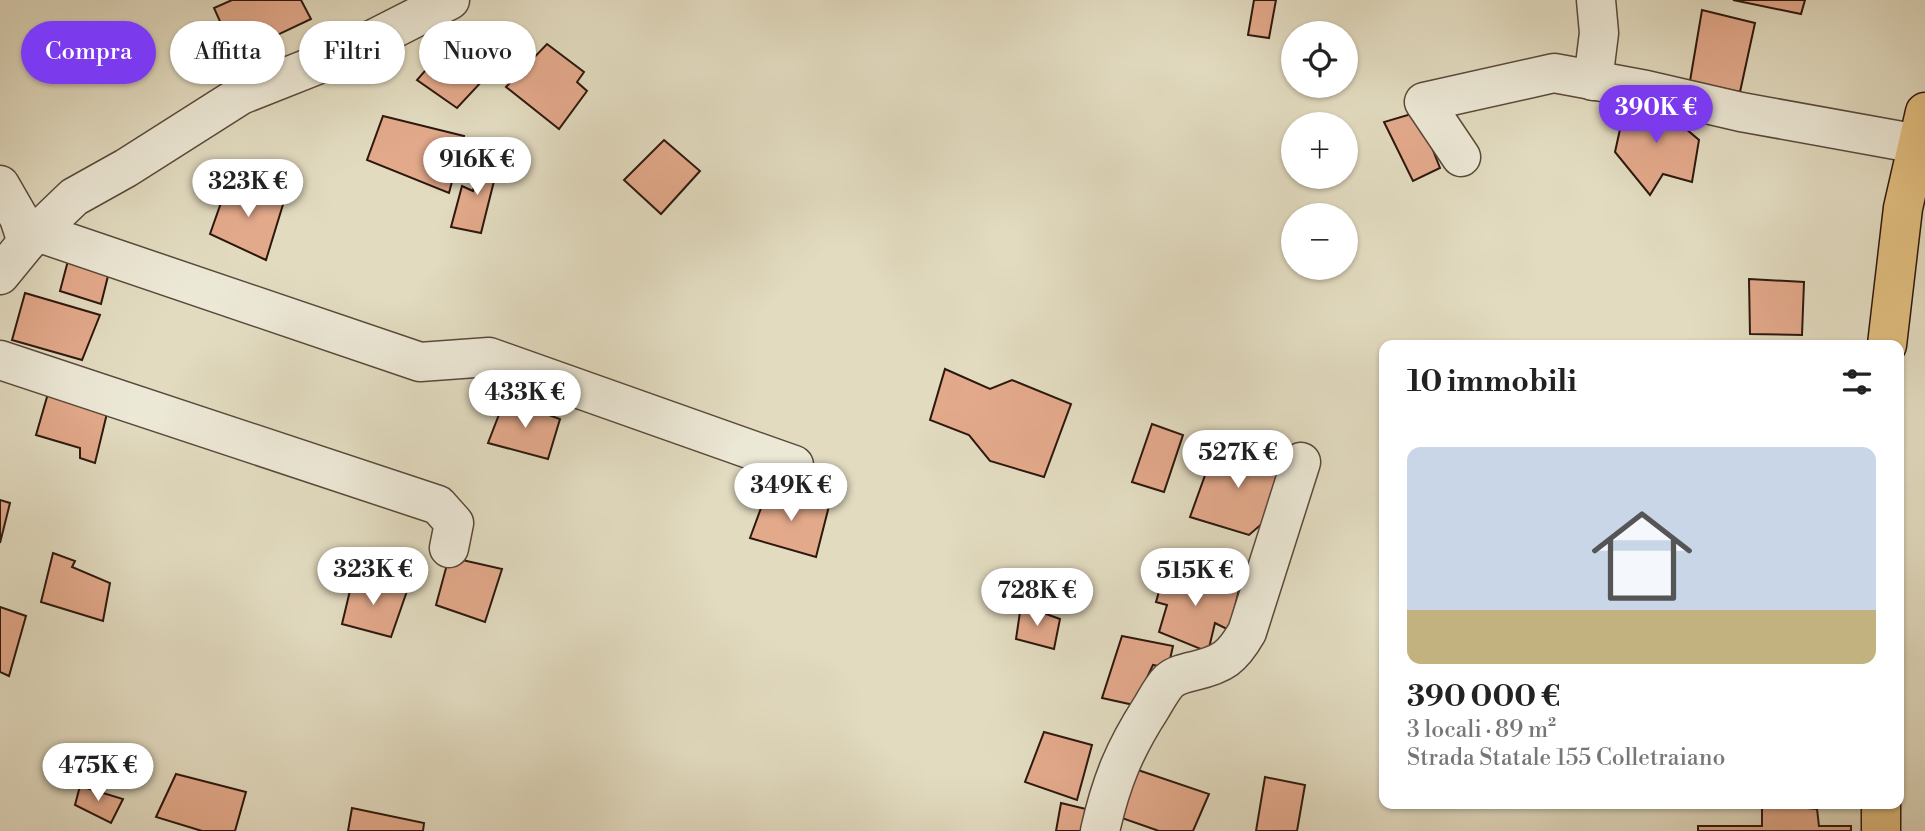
<!DOCTYPE html>
<html lang="it">
<head>
<meta charset="utf-8">
<style>
	:root { --surface:#fff; --page:#f2f2f2; --text:#222; --muted:#767676; --line:#e0e0e0; --accent:#7c3aed }
	body { margin:0; font-family:"Libre Bodoni",serif; background:var(--page); color:var(--text); height:100vh; display:flex; flex-direction:column; font-size:26px; white-space:nowrap }
	* { box-sizing:border-box; margin:0 }
	p { font-size:23px; color:var(--muted) }
	.icon { flex:none; width:38px; height:38px; fill:none; stroke:currentColor; stroke-width:2; stroke-linecap:round; stroke-linejoin:round }
	.map { position:relative; flex:1; overflow:hidden }
	.panel { position:absolute; left:1379px; top:340px; width:525px; height:469px; display:flex; flex-direction:column; background:var(--surface); border-radius:14px; box-shadow:0 2px 5px #0004 }
	.panel>* { flex:none }
	.top-card { position:absolute; left:21px; top:21px; width:665px; height:63px; display:flex; gap:14px }
	.buttons { position:absolute; left:1281px; top:21px; display:grid; gap:14px }
	.buttons a { display:grid; place-items:center; width:77px; height:77px; border-radius:50%; background:var(--surface); box-shadow:0 2px 5px #0004; font-size:35px }
	.price { position:absolute; translate:-50% -60px; padding:0 16px; border-radius:24px; background:#fff; color:#222; font-size:23px; line-height:46px; filter:drop-shadow(0 2px 4px #0008) }
	.price::after { content:''; position:absolute; left:50%; top:42px; width:21px; height:16px; margin-left:-10px; background:inherit; clip-path:polygon(0 0,100% 0,50% 100%) }
	.price.current { background:var(--accent); color:#fff }
	ul { padding:0; list-style:none }
	li { display:grid; align-content:center; gap:14px; height:371px; padding:0 28px }
	li+li { border-top:2px solid var(--line) }
	li span { display:grid; place-items:center; height:217px; border-radius:14px; color:#555 }
	li>.icon { margin-inline-start:auto }
	span .icon { width:126px; height:126px; fill:#fffc; stroke-width:1 }
	li b { font-size:30px }
	h2 { display:flex; justify-content:space-between; align-items:center; height:84px; padding:0 28px; font-size:30px }
	.chip { padding:0 24px; border-radius:32px; background:var(--surface); box-shadow:0 2px 5px #0004; font-size:24px; line-height:63px }
	.chip.current { background:var(--accent); color:#fff }
	.map>svg:first-child { display:block }
	.building { fill:#e3a98b; stroke:#2d180e; stroke-width:2 }
	.lines { fill:none; stroke-linecap:round; stroke-linejoin:round }
	.minor-casing { stroke:#5a493a; stroke-width:41 }
	.major-casing { stroke:#2d180e; stroke-width:41 }
	.minor { stroke:#ece8d6; stroke-width:38 }
	.major { stroke:#e1be80; stroke-width:38 }
</style>
</head>
<body>
<div class="map">
<svg width="1925" height="831" viewBox="0 0 1925 831">
	<rect width="100%" height="100%" fill="#e2dbc0"/>
	<filter id="stains"><feTurbulence type="fractalNoise" baseFrequency=".00286" numOctaves="4"/><feColorMatrix values="0 0 0 0 .2 0 0 0 0 .09 0 0 0 0 .02 0 0 0 .5 -.17"/></filter>
	<radialGradient id="worn" r=".72"><stop offset=".6" stop-color="#630" stop-opacity="0"/><stop offset="1" stop-color="#630" stop-opacity=".3"/></radialGradient>
	<g class="building">
		<path d="M232,0H301L311,19L235,55L214,8Z"/>
		<path d="M1254,0H1276L1269,38L1248,35Z"/>
		<path d="M1733,0H1805L1801,14Z"/>
		<path d="M1702,10L1755,23L1740,92L1690,81Z"/>
		<path d="M457,34L499,63L457,108L417,80Z"/>
		<path d="M547,44L584,72L577,82L587,91L559,129L506,87Z"/>
		<path d="M1626,102L1686,113L1685,128L1699,140L1692,182L1663,174L1650,195L1615,152Z"/>
		<path d="M1418,112L1440,168L1413,181L1384,122Z"/>
		<path d="M383,116L464,136L449,193L367,160Z"/>
		<path d="M664,140L700,171L661,214L624,180Z"/>
		<path d="M481,154L500,157L481,233L451,227L462,186L473,191Z"/>
		<path d="M228,183L285,198L266,260L210,234Z"/>
		<path d="M70,253L110,268L101,304L60,291Z"/>
		<path d="M1749,279L1804,282L1802,335L1750,334Z"/>
		<path d="M25,293L100,315L82,360L12,340Z"/>
		<path d="M945,369L990,389L1012,380L1071,404L1044,477L990,461L969,435L930,420Z"/>
		<path d="M49,390L109,405L95,463L80,458V448L36,435Z"/>
		<path d="M505,399L560,419L548,459L488,443Z"/>
		<path d="M1152,424L1183,435L1164,492L1132,482Z"/>
		<path d="M1217,442L1282,462L1272,515L1249,535L1190,517Z"/>
		<path d="M768,489L829,506L816,557L750,538Z"/>
		<path d="M0,500L10,503L0,543Z"/>
		<path d="M53,553L75,561L72,567L110,583L103,621L41,602Z"/>
		<path d="M449,557L502,569L485,622L436,605Z"/>
		<path d="M1166,567L1239,590L1229,630L1215,623L1208,652L1159,632L1167,605L1156,602Z"/>
		<path d="M353,578L407,591L391,637L342,624Z"/>
		<path d="M1021,605L1060,619L1054,649L1016,639Z"/>
		<path d="M0,607L26,616L9,676L0,672Z"/>
		<path d="M1122,636L1173,646L1168,668L1153,665L1134,705L1102,698Z"/>
		<path d="M1044,732L1092,745L1077,800L1025,782Z"/>
		<path d="M1132,768L1209,794L1193,831H1159L1116,816Z"/>
		<path d="M176,774L246,792L235,831H202L156,817Z"/>
		<path d="M1265,777L1305,785L1297,831H1256Z"/>
		<path d="M80,786L123,799L111,823L75,805Z"/>
		<path d="M1061,803L1090,810L1085,831H1056Z"/>
		<path d="M1762,803H1797V807L1817,809L1819,826H1851V831H1698V826H1762Z"/>
		<path d="M352,808L424,823L423,831H348Z"/>
	</g>
	<g class="lines">
		<defs>
			<g id="minor">
				<path d="M1593,81L1599,33L1596,0"/>
				<path d="M1461,157L1424,102L1554,73L1646,90L1741,112L1918,144"/>
				<path d="M0,185L19,218L27,242"/>
				<path d="M37,232L420,362L489,357L794,465"/>
				<path d="M0,275L27,242L74,197L126,168L241,95L342,55L450,0"/>
				<path d="M0,360L438,505L454,523L449,548"/>
				<path d="M1100,831C1111,782 1124,750 1151,708C1156,700 1162,688 1169,681C1176,675 1185,673 1194,671C1223,664 1232,658 1247,632L1301,462"/>
			</g>
			<g id="major">
				<path d="M1887,345L1903,208L1925,112"/>
				<path d="M1881,803V831"/>
			</g>
		</defs>
		<use href="#minor" class="minor-casing"/>
		<use href="#major" class="major-casing"/>
		<use href="#minor" class="minor"/>
		<use href="#major" class="major"/>
	</g>
	<rect width="100%" height="100%" filter="url(#stains)"/>
	<rect width="100%" height="100%" fill="url(#worn)"/>
</svg>
<div class="buttons">
<a><svg class="icon" aria-label="locate" viewBox="0 0 24 24"><circle cx="12" cy="12" r="6"/><path d="M12 2v4M12 18v4M2 12h4M18 12h4"/></svg></a>
<a>+</a>
<a>−</a>
</div>
<b class="price current" style="left:1656px;top:145px">390K €</b>
<b class="price" style="left:477px;top:197px">916K €</b>
<b class="price" style="left:248px;top:219px">323K €</b>
<b class="price" style="left:525px;top:430px">433K €</b>
<b class="price" style="left:1238px;top:490px">527K €</b>
<b class="price" style="left:791px;top:523px">349K €</b>
<b class="price" style="left:373px;top:607px">323K €</b>
<b class="price" style="left:1195px;top:608px">515K €</b>
<b class="price" style="left:1037px;top:628px">728K €</b>
<b class="price" style="left:98px;top:803px">475K €</b>
<div class="top-card">
<a class="chip current">Compra</a>
<a class="chip">Affitta</a>
<a class="chip">Filtri</a>
<a class="chip">Nuovo</a>
</div>
<section class="panel">
<h2>10 immobili<svg class="icon" aria-label="filters" viewBox="0 0 24 24"><path d="M4 7h16M4 17h16"/><circle cx="9" cy="7" r="2"/><circle cx="15" cy="17" r="2"/></svg></h2>
<ul>
<li><span style="background:linear-gradient(#c9d6e8 75%,#c2b280 0)"><svg class="icon" aria-label="home" viewBox="0 0 24 24"><path d="M3 11l9-7 9 7M6 9v11h12V9"/></svg></span><div><b>390 000 €</b><p>3 locali · 89 m²</p><p>Strada Statale 155 Colletraiano</p></div></li>
</ul>
</section>
</div>
</body>
</html>
